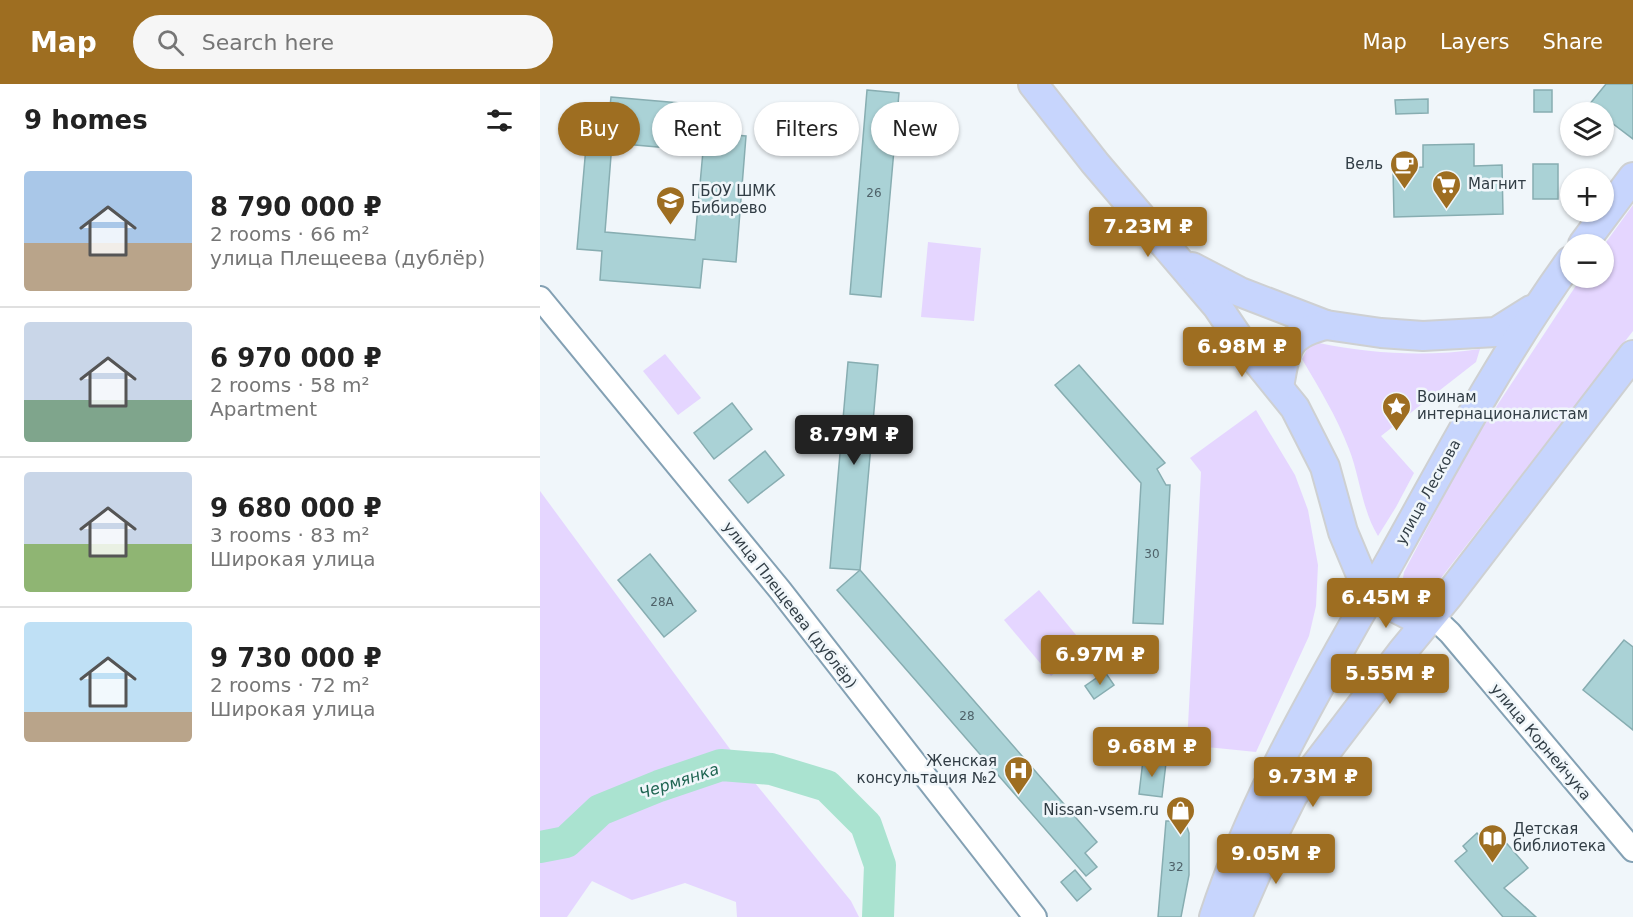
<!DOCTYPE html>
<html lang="en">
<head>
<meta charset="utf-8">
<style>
	:root { --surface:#fff; --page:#f6f6f6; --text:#222; --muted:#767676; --line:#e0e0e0; --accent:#9e6e21 }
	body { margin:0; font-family:"DejaVu Sans",sans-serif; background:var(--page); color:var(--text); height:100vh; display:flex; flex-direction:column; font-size:22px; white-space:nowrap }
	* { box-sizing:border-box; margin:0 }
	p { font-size:20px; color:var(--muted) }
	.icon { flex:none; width:33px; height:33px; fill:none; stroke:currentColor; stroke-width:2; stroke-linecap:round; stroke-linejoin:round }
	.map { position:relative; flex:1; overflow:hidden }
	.panel { display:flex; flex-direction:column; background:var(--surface); width:540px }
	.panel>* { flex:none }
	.banner { position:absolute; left:18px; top:18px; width:570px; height:54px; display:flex; gap:12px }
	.fabs { position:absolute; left:1020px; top:18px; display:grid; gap:12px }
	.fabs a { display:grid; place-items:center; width:54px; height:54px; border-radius:50%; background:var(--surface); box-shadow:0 2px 4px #0004; font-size:30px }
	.price { position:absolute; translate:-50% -51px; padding:0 14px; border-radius:6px; background:var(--accent); color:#fff; font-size:20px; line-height:39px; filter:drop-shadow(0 2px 3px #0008) }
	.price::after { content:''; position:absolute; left:50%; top:36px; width:18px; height:14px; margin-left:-9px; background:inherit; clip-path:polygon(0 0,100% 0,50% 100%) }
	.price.current { background:#222; color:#fff }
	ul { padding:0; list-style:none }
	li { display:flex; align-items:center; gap:18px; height:150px; padding:0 24px }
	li+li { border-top:2px solid var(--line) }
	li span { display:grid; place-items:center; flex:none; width:168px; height:120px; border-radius:6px; color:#555 }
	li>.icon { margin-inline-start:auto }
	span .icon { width:72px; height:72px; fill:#fffc; stroke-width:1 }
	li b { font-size:26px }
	h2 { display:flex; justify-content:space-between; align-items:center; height:72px; padding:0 24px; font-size:26px }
	.pill { padding:0 21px; border-radius:27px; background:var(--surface); box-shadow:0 2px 4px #0004; font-size:21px; line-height:54px }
	.pill.current { background:var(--accent); color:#fff }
	header { display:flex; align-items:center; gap:36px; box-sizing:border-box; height:84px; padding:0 30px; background:var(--accent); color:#fff }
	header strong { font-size:28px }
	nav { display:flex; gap:33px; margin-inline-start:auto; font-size:21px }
	.search { width:420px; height:54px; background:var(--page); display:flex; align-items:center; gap:15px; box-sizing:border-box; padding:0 21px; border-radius:33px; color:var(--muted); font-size:22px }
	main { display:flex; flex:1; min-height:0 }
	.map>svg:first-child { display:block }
	.green { fill:#e5d6ff }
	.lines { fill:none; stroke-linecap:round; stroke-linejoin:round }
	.river { stroke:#aae3d0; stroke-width:32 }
	.building { fill:#aad2d6; stroke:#87adb1; stroke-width:1.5; fill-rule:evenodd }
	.minor-casing { stroke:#84a1b4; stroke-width:26 }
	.major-casing { stroke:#ced0d2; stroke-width:32 }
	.minor { stroke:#fff; stroke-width:22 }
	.major { stroke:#c7d5fd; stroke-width:28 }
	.labels { text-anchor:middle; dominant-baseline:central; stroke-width:5; stroke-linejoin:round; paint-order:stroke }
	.number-label { font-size:12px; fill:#4f6269 }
	.poi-label { font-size:15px; fill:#313d45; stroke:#f0f6fa; text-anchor:start }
	.street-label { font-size:15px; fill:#313d45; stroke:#f0f6fa }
	.water-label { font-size:16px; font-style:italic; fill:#1e6451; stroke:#f0f6fa }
</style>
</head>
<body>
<header>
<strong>Map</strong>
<div class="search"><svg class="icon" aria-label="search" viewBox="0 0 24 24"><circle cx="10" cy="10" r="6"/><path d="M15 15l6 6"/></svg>Search here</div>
<nav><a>Map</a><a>Layers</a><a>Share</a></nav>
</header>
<main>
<section class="panel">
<h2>9 homes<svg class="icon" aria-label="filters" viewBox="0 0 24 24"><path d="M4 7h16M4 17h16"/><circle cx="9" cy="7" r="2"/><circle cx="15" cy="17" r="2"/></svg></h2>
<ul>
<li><span style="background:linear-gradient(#a9c7e8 60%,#b9a48a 0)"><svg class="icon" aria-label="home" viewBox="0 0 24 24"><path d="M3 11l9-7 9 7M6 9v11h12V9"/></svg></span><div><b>8 790 000 ₽</b><p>2 rooms · 66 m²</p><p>улица Плещеева (дублёр)</p></div></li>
<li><span style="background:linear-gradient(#c9d6e8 65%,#7fa58c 0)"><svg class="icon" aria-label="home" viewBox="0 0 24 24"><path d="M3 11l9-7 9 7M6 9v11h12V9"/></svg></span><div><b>6 970 000 ₽</b><p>2 rooms · 58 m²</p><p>Apartment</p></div></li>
<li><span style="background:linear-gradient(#c9d6e8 60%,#8fb573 0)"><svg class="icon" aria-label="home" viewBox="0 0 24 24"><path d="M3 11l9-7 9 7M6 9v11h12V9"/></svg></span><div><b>9 680 000 ₽</b><p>3 rooms · 83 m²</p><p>Широкая улица</p></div></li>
<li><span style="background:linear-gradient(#bfe0f5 75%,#b9a48a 0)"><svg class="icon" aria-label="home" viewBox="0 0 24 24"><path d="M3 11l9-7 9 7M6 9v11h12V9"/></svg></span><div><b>9 730 000 ₽</b><p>2 rooms · 72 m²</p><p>Широкая улица</p></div></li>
</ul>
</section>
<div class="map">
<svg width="1093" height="833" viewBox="0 0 1093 833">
	<rect width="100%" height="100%" fill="#f0f6fa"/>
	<g class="green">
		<path d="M1093,121V247L887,512L862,499L864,488L931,361L1041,194H1064V161Z"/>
		<path d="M388,158L441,164L434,237L381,233Z"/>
		<path d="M779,259C832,270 887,273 940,265L936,278L841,352L874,389L856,423L838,452C822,426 820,393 809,365C797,333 779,304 762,275L768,263Z"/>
		<path d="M125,270L161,314L138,331L103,287Z"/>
		<path d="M716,326L755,391L768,426L778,481L776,522L769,552L716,668L647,661L661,388L650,374Z"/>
		<path d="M0,407L215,699L311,817L319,833H197L196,818L145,799L92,816L52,797L27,833H0Z"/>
		<path d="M499,506L546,563L511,592L464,536Z"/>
	</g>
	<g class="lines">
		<path class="river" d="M0,763L26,758L60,726L119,702L181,681L231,685L287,702L326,741L340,781L338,833"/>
	</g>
	<g class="building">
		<path d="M1066,0H1093V55L1064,33V28H1058L1049,21Z"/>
		<path d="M327,6L359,9L341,213L310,210Z"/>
		<rect x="994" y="6" width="18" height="22"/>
		<path d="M71,13L175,22L173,49L206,52L196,178L163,175L160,204L60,196L62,167L37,165L48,40L68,42ZM72,59L163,67L155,156L65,148Z"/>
		<path d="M888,15V29L856,30L855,16Z"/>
		<path d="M934,60V82L962,81L963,130L854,133L853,84L883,83V61Z"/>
		<rect x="993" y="80" width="25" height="35"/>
		<path d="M308,278L338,281L320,486L290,484Z"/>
		<path d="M539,281L625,379L617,385L626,401H630L623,540L593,539L601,399L515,301Z"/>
		<path d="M192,319L212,345L174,375L154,349Z"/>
		<path d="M225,367L244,391L208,419L189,396Z"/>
		<path d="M110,470L156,527L124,553L78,496Z"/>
		<path d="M320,486L557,758L545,769L557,783L546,792L297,506Z"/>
		<path d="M1084,556L1093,563V646L1043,606Z"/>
		<path d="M565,588L574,601L554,615L545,602Z"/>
		<path d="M603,676L626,679L622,713L599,710Z"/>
		<path d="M626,737H645L649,749V791L641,833H618Z"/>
		<path d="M955,746L988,784L964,804L996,833H963L915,777L927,767L923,762L937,749L943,756Z"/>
		<path d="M535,786L551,805L537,817L521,798Z"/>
	</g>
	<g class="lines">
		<defs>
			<g id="minor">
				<path d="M0,214L240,506L495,833"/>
				<path d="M891,531L910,549L1093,766"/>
			</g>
			<g id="major">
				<path d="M493,0L555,79L677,222L700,256L755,324L785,383L803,448L824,498L842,517L885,539"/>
				<path d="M1043,160L1093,93"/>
				<path d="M652,183L700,208L786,241L841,249L883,252L956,248L991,226"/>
				<path d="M739,303C746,265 745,251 786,241"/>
				<path d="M674,833C716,705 787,589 853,472C909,371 963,270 1030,177"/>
				<path d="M697,833L733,751L753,711L862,568L909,511L1093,271"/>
			</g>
		</defs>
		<use href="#minor" class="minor-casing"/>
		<use href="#major" class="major-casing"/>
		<use href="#minor" class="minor"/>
		<use href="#major" class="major"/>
	</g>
	<defs>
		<symbol id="cafe-pin" viewBox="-11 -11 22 30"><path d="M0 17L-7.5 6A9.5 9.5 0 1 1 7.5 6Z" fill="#9e6e21" stroke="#f0f6fa"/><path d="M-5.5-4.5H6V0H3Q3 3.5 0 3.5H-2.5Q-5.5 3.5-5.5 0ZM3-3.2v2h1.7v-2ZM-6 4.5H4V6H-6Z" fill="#fff"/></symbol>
		<symbol id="supermarket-pin" viewBox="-11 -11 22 30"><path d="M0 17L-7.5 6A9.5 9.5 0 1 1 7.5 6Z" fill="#9e6e21" stroke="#f0f6fa"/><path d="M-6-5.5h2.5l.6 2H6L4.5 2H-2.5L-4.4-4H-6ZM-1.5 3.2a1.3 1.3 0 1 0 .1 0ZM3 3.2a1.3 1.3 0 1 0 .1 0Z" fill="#fff"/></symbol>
		<symbol id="school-pin" viewBox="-11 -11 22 30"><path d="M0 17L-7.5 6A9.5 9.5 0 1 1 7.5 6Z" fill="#9e6e21" stroke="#f0f6fa"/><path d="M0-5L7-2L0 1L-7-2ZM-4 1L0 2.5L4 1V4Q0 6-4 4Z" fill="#fff"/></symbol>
		<symbol id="sight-pin" viewBox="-11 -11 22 30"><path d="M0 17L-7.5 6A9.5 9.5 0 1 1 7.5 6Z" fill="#9e6e21" stroke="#f0f6fa"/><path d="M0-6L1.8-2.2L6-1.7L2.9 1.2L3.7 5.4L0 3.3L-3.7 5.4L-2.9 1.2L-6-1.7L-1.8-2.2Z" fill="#fff"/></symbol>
		<symbol id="hospital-pin" viewBox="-11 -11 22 30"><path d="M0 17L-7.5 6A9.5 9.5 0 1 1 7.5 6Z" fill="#9e6e21" stroke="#f0f6fa"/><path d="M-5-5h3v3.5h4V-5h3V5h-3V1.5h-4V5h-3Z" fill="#fff"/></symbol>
		<symbol id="shop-pin" viewBox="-11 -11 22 30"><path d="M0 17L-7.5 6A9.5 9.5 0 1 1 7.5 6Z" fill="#9e6e21" stroke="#f0f6fa"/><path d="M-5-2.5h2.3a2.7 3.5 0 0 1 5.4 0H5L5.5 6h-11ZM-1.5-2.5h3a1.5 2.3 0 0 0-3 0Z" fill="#fff"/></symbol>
		<symbol id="library-pin" viewBox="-11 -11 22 30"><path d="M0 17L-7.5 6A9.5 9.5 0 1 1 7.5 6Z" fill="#9e6e21" stroke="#f0f6fa"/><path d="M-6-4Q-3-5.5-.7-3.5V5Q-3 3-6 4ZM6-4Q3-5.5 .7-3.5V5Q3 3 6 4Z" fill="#fff"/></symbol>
	</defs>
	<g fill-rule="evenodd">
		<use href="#cafe-pin" x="848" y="64" width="33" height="45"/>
		<use href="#supermarket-pin" x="890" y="84" width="33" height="45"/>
		<use href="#school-pin" x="114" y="100" width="33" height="45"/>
		<use href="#sight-pin" x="840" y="306" width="33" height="45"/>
		<use href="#hospital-pin" x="462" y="670" width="33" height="45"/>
		<use href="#shop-pin" x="624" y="710" width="33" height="45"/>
		<use href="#library-pin" x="936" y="738" width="33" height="45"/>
	</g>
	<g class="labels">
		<g class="number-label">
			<text x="334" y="109">26</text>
			<text x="612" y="470">30</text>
			<text x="122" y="518">28А</text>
			<text x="427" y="632">28</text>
			<text x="636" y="783">32</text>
		</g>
		<g class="poi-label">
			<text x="843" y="80" text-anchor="end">Вель</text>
			<text x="928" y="100">Магнит</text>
			<text x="151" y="107">ГБОУ ШМК<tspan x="151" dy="17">Бибирево</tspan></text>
			<text x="877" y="313">Воинам<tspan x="877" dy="17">интернационалистам</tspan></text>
			<text x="457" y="677" text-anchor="end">Женская<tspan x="457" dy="17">консультация №2</tspan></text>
			<text x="619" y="726" text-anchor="end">Nissan-vsem.ru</text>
			<text x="973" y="745">Детская<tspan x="973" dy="17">библиотека</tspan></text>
		</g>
		<g class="street-label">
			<text transform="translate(888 408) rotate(-61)">улица Лескова</text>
			<text transform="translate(250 521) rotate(52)">улица Плещеева (дублёр)</text>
			<text transform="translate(1001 658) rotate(50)">улица Корнейчука</text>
		</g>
		<g class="water-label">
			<text transform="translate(139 697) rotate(-18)">Чермянка</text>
		</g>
	</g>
</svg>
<div class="fabs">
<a><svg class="icon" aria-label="layers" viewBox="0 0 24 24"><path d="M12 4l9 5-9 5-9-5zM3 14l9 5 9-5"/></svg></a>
<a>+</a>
<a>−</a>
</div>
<b class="price" style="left:608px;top:174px">7.23M ₽</b>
<b class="price" style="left:702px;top:294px">6.98M ₽</b>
<b class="price current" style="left:314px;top:382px">8.79M ₽</b>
<b class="price" style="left:846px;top:545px">6.45M ₽</b>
<b class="price" style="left:560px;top:602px">6.97M ₽</b>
<b class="price" style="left:850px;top:621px">5.55M ₽</b>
<b class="price" style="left:612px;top:694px">9.68M ₽</b>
<b class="price" style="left:773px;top:724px">9.73M ₽</b>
<b class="price" style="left:736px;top:801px">9.05M ₽</b>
<div class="banner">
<a class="pill current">Buy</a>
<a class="pill">Rent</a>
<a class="pill">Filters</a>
<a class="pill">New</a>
</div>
</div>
</main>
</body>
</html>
